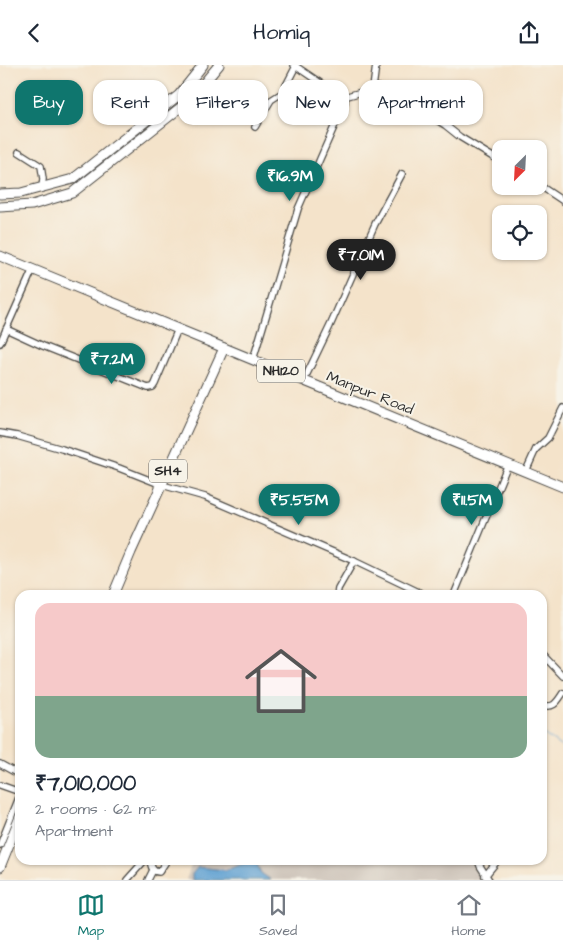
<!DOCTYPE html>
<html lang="en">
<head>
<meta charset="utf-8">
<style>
	:root { --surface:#fff; --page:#f2f2f3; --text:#1f2937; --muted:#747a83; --line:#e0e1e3; --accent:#0f766e }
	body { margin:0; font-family:"Architects Daughter",sans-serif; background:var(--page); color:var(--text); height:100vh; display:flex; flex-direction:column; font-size:19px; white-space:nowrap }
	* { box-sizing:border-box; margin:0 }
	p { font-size:16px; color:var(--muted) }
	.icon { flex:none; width:28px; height:28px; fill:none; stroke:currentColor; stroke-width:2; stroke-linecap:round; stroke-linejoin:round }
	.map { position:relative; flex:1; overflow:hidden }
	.drawer { position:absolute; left:15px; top:525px; width:532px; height:275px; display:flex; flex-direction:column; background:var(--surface); border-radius:15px; box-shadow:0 1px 4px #0004 }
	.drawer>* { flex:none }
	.guide { position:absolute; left:15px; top:15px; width:534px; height:45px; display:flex; gap:10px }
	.needle { width:32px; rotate:204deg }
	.tools { position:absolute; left:492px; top:75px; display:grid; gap:10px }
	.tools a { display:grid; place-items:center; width:55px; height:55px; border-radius:10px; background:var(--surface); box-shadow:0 1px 4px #0004; font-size:25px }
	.price { position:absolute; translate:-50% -42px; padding:0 11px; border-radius:18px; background:var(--accent); color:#fff; font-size:16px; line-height:32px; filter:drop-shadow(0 1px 2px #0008) }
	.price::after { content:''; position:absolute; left:50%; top:30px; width:15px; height:11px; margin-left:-8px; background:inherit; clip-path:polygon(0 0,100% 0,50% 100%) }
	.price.current { background:#222; color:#fff }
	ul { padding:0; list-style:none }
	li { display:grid; align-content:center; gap:10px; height:265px; padding:0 20px }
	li+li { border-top:1px solid var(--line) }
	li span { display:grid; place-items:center; height:155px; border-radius:15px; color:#555 }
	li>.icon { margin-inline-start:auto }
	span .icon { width:90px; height:90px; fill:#fffc; stroke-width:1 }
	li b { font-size:21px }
	.pill { padding:0 18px; border-radius:15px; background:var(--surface); box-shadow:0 1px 4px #0004; font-size:18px; line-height:45px }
	.pill.current { background:var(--accent); color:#fff }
	header { display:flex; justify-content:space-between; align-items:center; height:65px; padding:0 20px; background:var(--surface); font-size:22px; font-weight:600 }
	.menu { display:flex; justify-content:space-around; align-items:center; height:70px; border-top:1px solid var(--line); background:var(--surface); font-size:14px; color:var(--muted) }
	.menu a { display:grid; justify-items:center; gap:2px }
	.menu .current { color:var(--accent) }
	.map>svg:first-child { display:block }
	.industrial { fill:#ccc2b8 }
	.water { fill:#5fa0d2; stroke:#45667e }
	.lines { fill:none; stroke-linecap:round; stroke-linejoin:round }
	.stream { stroke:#5fa0d2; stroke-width:1 }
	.minor-casing { stroke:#494743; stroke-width:8 }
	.primary-casing { stroke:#494743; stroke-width:11 }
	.trunk-casing { stroke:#494743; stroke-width:11 }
	.minor { stroke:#fff; stroke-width:5.5 }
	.primary { stroke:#fff; stroke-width:9 }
	.trunk { stroke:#fff; stroke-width:9 }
	.labels { text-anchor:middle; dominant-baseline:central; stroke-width:4; stroke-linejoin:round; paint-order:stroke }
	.shield { fill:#f7f3e8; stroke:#686764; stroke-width:1 }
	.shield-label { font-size:14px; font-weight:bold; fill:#2b2b2b }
	.street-label { font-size:15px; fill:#2b2b2b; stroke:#f7f3e8 }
</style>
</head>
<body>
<header><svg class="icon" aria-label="back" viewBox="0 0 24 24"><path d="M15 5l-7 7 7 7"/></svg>Homiq<svg class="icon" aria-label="share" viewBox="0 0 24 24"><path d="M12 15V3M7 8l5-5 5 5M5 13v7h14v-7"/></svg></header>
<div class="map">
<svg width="563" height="815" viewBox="0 0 563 815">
	<rect width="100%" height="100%" fill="#f7f3e8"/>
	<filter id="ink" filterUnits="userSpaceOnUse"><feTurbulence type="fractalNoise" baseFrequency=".02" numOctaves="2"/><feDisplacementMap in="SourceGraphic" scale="10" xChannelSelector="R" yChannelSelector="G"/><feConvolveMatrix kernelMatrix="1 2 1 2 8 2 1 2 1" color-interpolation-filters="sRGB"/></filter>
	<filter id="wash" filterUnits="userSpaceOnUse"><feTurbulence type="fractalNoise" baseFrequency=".0096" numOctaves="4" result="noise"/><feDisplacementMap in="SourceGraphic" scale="20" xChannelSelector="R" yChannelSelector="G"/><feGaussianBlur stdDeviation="1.12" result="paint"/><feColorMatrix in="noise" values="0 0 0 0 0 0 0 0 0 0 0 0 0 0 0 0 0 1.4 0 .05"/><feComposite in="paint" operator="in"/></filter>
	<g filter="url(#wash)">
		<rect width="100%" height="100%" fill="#f4e3ca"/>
		<path class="industrial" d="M196,795H472L473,803L483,815H186L191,801Z"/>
		<path class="water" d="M253,795L257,799L261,808L271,815H192V809L198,802L226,805Z"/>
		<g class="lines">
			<path class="stream" d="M542,668L563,683"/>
		</g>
	</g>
	<g filter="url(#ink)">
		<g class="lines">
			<defs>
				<g id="minor">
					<path d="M373,23L376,0"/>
					<path d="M344,32L365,26L377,22L390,26L445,60L460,72L501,97"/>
					<path d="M255,62L271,35L282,28L296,1"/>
					<path d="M19,87L41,101L43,114L42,123"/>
					<path d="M539,120L563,136"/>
					<path d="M6,264L43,281L148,323L153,322L155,319L178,264"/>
					<path d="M0,278L33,204"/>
					<path d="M253,295L298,144L345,37V34L342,30L322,19L294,0"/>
					<path d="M304,315L330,261L375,159L402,109"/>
					<path d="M0,368L17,371L62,384L119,403L162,420L205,432L354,496L425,530"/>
					<path d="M526,406L536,384L548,373L563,343"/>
					<path d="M337,530L338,524L354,496"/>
					<path d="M454,530L508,399"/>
					<path d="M542,589L563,611"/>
					<path d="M542,640C554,644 557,637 563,628"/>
					<path d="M0,699L20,710"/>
					<path d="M0,720L20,727"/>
					<path d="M0,780L20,730"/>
					<path d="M150,795C151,801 152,807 159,807L167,795"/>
					<path d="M478,795L480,801L489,815"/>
					<path d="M485,811L498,795"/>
					<path d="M127,815L145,795"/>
					<path d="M148,815L153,805"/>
				</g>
				<g id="primary">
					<path d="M0,129L21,128L73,114L179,30L203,0"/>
					<path d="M0,142L32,140L72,128L190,35L219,0"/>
					<path d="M113,530L131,487L224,283"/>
					<path d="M0,802L20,752"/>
				</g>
				<path id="trunk" d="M0,191L563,422"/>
			</defs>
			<use href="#minor" class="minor-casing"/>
			<use href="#primary" class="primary-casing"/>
			<use href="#trunk" class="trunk-casing"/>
			<use href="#minor" class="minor"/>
			<use href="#primary" class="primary"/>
			<use href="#trunk" class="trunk"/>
		</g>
	</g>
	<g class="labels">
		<g class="shield">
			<rect x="257" y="294.5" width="48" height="23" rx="4"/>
			<rect x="149" y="394.5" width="38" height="23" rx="4"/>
		</g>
		<g class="shield-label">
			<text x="281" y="306">NH120</text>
			<text x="168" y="406">SH4</text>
		</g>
		<g class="street-label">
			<text transform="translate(370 328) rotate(22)">Manpur Road</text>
		</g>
	</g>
</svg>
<div class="tools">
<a><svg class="needle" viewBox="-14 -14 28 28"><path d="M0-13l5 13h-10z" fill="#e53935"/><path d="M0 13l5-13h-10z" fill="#747a83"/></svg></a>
<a><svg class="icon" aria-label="locate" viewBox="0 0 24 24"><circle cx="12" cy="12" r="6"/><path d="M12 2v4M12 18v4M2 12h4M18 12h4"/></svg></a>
</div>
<b class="price" style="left:290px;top:137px">₹16.9M</b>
<b class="price current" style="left:361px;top:216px">₹7.01M</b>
<b class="price" style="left:112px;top:320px">₹7.2M</b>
<b class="price" style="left:299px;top:461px">₹5.55M</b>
<b class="price" style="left:472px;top:461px">₹11.5M</b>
<div class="guide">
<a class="pill current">Buy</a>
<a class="pill">Rent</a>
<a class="pill">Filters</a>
<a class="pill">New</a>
<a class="pill">Apartment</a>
</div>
<section class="drawer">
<ul>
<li><span style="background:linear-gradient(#f6c9c9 60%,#7fa58c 0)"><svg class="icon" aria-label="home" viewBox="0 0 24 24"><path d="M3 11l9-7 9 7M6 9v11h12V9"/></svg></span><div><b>₹7,010,000</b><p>2 rooms · 62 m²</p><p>Apartment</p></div></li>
</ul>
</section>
</div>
<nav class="menu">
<a class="current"><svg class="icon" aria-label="map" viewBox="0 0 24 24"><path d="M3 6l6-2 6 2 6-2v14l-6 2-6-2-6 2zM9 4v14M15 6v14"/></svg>Map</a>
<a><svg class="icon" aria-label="saved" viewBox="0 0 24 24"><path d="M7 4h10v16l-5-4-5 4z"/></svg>Saved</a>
<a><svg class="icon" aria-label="home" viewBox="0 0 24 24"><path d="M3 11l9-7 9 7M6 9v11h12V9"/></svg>Home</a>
</nav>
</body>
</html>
